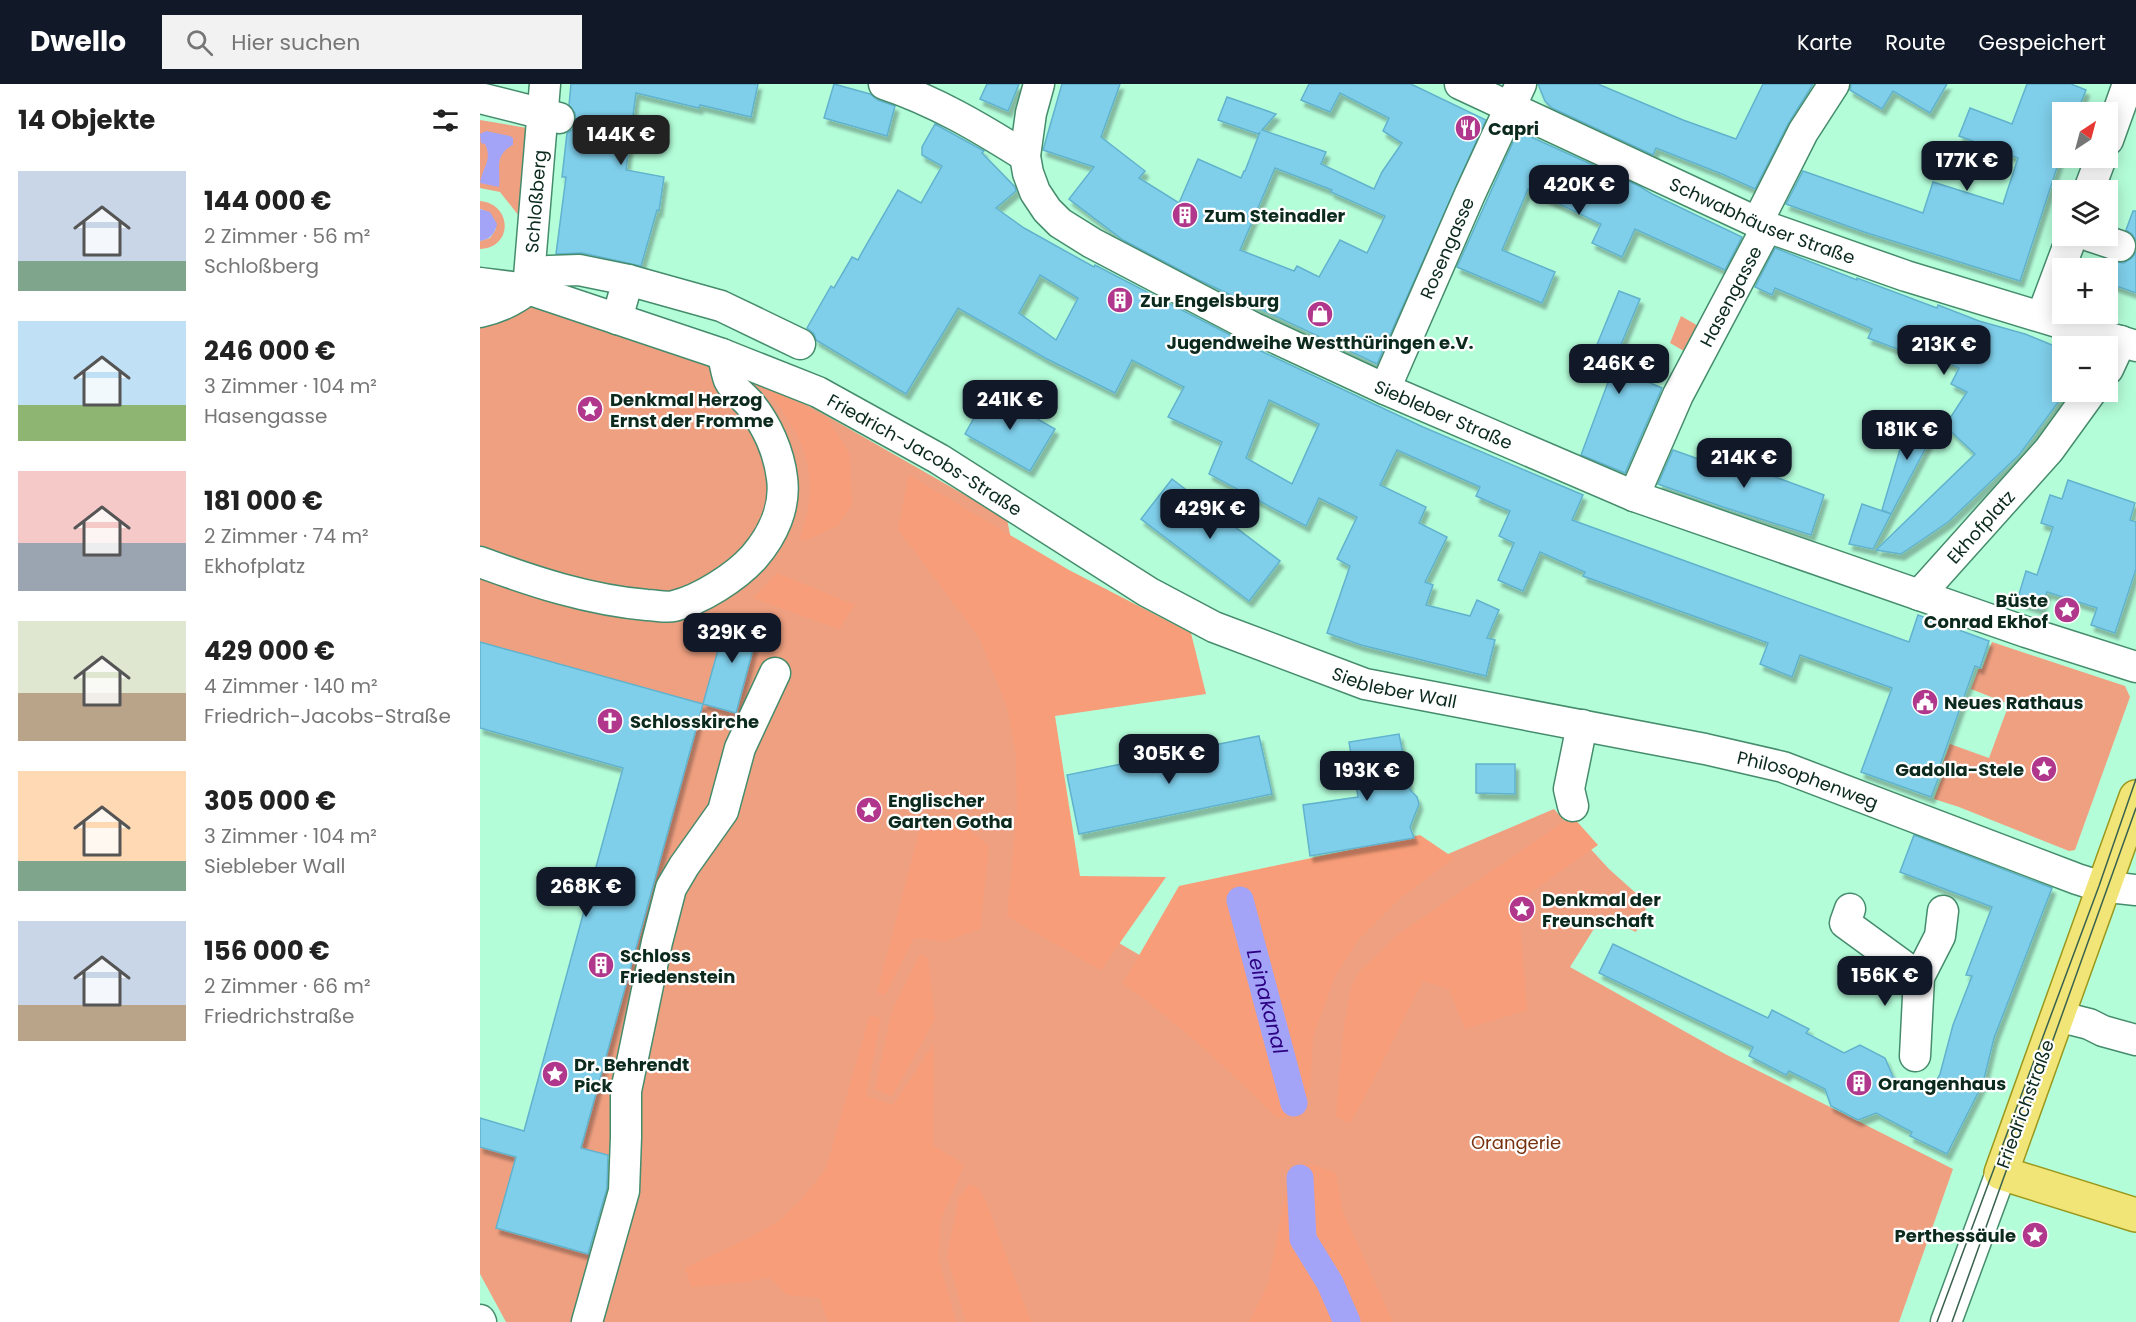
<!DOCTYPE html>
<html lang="de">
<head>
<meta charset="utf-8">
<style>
	:root { --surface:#fff; --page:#f2f2f2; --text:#222; --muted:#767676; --accent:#111827 }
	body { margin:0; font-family:Poppins,sans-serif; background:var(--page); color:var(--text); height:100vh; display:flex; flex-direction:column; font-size:22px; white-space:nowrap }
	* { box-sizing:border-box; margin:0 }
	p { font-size:20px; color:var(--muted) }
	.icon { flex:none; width:33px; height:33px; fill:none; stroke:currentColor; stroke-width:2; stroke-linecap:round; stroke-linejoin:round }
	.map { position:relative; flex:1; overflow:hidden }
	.side { display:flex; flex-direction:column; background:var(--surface); width:480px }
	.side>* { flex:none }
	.needle { width:39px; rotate:36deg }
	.controls { position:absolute; left:1572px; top:18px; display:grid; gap:12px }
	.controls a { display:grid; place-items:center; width:66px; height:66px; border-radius:0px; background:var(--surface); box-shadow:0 3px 15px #0003; font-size:30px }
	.price { position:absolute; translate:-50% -51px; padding:0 14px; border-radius:12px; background:var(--accent); color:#fff; font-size:20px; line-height:39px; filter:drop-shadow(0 2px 3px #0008) }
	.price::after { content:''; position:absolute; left:50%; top:36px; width:18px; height:14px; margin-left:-9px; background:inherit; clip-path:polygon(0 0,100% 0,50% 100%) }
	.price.on { background:#222; color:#fff }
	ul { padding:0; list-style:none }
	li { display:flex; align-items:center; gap:18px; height:150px; padding:0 18px }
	li span { display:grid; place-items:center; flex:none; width:168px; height:120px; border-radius:0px; color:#555 }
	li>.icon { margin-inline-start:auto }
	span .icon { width:72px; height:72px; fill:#fffc; stroke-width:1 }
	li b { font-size:26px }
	h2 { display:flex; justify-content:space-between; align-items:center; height:72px; padding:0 18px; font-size:26px }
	header { display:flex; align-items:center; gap:36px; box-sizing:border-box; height:84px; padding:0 30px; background:var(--accent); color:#fff }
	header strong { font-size:28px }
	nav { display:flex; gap:33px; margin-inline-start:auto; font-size:21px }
	.search { width:420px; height:54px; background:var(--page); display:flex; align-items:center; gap:15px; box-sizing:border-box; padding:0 21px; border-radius:0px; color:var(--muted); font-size:22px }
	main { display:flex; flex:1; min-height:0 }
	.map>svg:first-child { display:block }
	.green { fill:#efa081; fill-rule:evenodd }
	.forest { fill:#f89d79 }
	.water { fill:#a3a4f8 }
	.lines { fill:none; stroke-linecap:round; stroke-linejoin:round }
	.canal { stroke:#a3a4f8; stroke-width:27 }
	.building { fill:#7fcfeb; stroke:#61b2cd; stroke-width:1.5; fill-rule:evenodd; filter:url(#shadow) }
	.minor-casing { stroke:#458c6c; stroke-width:33 }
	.major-casing { stroke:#9b981d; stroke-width:36 }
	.minor { stroke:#fff; stroke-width:30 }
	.major { stroke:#f1e577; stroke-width:33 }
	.tram { stroke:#38624f; stroke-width:1.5 }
	.labels { text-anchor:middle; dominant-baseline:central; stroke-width:4.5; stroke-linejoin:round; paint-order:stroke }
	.poi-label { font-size:18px; font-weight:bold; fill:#0b2a1d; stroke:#fff; text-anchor:start }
	.street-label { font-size:18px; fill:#0b2a1d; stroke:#fff }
	.park-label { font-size:18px; fill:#783211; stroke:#fff }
	.water-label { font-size:20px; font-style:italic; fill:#2b0081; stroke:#fff }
</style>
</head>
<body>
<header>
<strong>Dwello</strong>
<div class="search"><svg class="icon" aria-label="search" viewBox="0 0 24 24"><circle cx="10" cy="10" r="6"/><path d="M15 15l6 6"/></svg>Hier suchen</div>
<nav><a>Karte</a><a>Route</a><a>Gespeichert</a></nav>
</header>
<main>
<section class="side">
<h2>14 Objekte<svg class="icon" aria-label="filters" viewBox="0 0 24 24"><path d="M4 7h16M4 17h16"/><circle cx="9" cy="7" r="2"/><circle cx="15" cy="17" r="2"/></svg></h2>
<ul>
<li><span style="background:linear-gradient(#c9d6e8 75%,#7fa58c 0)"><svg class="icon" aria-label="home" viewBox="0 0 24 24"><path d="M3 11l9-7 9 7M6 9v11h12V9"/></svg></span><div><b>144 000 €</b><p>2 Zimmer · 56 m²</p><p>Schloßberg</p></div></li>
<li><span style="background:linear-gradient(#bfe0f5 70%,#8fb573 0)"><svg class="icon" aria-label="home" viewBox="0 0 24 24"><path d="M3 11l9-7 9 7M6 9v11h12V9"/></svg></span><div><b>246 000 €</b><p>3 Zimmer · 104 m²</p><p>Hasengasse</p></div></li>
<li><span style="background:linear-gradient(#f6c9c9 60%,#9aa5b1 0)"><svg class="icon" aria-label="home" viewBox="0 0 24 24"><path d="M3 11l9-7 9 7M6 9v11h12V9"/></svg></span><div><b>181 000 €</b><p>2 Zimmer · 74 m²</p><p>Ekhofplatz</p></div></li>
<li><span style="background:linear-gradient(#dfe7d0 60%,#b9a48a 0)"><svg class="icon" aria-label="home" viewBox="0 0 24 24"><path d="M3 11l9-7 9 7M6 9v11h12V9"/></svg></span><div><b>429 000 €</b><p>4 Zimmer · 140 m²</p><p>Friedrich-Jacobs-Straße</p></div></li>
<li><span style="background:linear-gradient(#ffd9b3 75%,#7fa58c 0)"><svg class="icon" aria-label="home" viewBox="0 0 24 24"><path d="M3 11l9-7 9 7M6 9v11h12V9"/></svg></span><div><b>305 000 €</b><p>3 Zimmer · 104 m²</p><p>Siebleber Wall</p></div></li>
<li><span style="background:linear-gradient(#c9d6e8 70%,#b9a48a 0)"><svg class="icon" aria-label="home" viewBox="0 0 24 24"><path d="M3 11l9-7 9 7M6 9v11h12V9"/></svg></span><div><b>156 000 €</b><p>2 Zimmer · 66 m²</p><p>Friedrichstraße</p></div></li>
</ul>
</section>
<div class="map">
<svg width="1656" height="1238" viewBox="0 0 1656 1238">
	<defs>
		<filter id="shadow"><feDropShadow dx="3.5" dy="6" stdDeviation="1.5" flood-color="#0004"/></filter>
	</defs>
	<rect width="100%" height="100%" fill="#b4fdd9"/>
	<g class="green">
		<path d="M0,36L47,44L39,132L20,108L0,104Z"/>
		<path d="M0,117C33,120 33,164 0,165V157L10,154L16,145L2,125H0Z"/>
		<path d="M0,215L83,229L277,296L333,324L527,435L608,841L802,954L864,831L968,770L1074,725L1129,785L1168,820L1156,848L1122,832L1090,883L1245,970L1473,1085L1419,1238H26L0,1190V1063L36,1073L17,1144L113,1171L140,1075L101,1064L223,620L0,558ZM248,531L280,539L256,629L223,620Z"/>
		<path d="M1201,232L1220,243L1209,270L1190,259Z"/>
		<path d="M1512,558L1645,602L1650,613L1595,766L1589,767L1479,723L1454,715L1465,686L1461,684L1470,660L1509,674L1529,620L1491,605L1499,584L1502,585Z"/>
	</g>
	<g class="forest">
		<path d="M284,301L349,336L369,369L372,421L358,441L327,456L320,455C323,443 328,431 329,419C335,368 312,340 284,301Z"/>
		<path d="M429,391L589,486L711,549L726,610L575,632L600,792L686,793L621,886L527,832L537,728L536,671L527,623L499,553L418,445Z"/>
		<path d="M297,489L375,521L359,545L273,514Z"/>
		<path d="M1092,732L1118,761L1038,817L1047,926L985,945L969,905L943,897C918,944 897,993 870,1039L856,1032L864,941L872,901L879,888L919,850Z"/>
		<path d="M443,733C472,736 487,741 509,762L500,845L466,857L434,854L405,911L397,909Z"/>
		<path d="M940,751L974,774L920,814L878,856L855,892L833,953L830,1004L822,1027L797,1034C749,985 698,940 643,899L699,802Z"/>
		<path d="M440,870L448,874L455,935L412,1012L395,1005L412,927Z"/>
		<path d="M390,931L401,934L386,1012L413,1021L454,959L453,1061L484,1081L460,1137L459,1176L476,1238H348L340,1214L307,1211L289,1193L265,1198L212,1203L205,1184L271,1153L300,1136L322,1115L346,1085Z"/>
		<path d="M824,1080L837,1082L856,1089L863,1128L913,1238H769L788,1200L809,1092Z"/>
		<path d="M490,1100L498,1104L505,1115L551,1238H486L467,1173L479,1113Z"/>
	</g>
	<g class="water">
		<path d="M6,47L30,52L33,54V61C13,72 21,84 19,103L0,99C2,84 13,76 5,60L1,59L0,50Z"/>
		<path d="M0,125L10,128L17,140C15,150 10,155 0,157Z"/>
	</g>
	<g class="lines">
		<g class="canal">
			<path id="s1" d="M760,816L814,1019"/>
			<path d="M820,1094L823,1155L850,1199L867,1238"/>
		</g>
	</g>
	<g class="building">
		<path d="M91,0H278L271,33L220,21L219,24L156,9L146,86L184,93L179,127L177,126L161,182L102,169L76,170L86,93H82L87,49L92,46L96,38L95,29L89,21Z"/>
		<path d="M354,0L390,10L398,16L415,22L407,52L344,34Z"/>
		<path d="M507,0H539L528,27L500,15Z"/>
		<path d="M582,0H640L621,53L665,87L659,94L699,119L718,75L761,94L764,87H765L780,48L778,50L738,36L747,13L796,30L782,46L846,68L841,80L894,105L902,88L922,59L903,47L909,34L860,9L850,28L821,16L829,0H931L1006,36L897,280L719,196L643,156L589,115L614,83L563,66ZM795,84L852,106L851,108L905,132L887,169L860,156L839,193L817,182L814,187L760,166Z"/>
		<path d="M1058,0H1118L1203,36L1256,55L1283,0H1333L1308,40L1275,105L1242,90L1176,64L1173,71L1072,24L1065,17Z"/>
		<path d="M1371,0H1467L1450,29L1413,7L1402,25L1370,6Z"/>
		<path d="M1547,0H1591L1606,6L1597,28H1582V68L1540,197L1384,148L1306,120L1323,87L1443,129L1453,98L1523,120L1538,74L1479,52L1490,24L1532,40Z"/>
		<path d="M455,40L504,67L502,69L535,103L536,107L516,124L544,144L614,183L615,181L781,267L943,343L1103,411L1092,436L1429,558L1438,531L1509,557L1500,584L1495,582L1459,684L1462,685L1451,713L1381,688L1412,604L1320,571L1312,593L1280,580L1288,559L1103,492L1105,488L1060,468L1043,507L1018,496L1034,459L1019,452L1030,427L996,412L1000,403L917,366L900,401L946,423L939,439L967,453L945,498L953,501L946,521L990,532L997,516L1019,526L1007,554L1015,556L1006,592L881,561L847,549L870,482L857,475L877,433L839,414L826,442L729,390L742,358L688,333L704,303L652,276L635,309L567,275L478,224L426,310L336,256L334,250L327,244L351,202L354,204L372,173L378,176L381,170L418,106L441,119L462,82L442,71V63ZM560,191L598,214L576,256L539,229ZM789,316L839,340L812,400L766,374Z"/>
		<path d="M1038,47L1159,102L1172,110L1262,153L1245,186L1155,145L1142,173L1112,159L1121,140L1048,105L1022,166L1075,188L1062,219L977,183Z"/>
		<path d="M1653,127H1656V157L1652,150L1646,146Z"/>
		<path d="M1295,164L1377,196V194L1457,224L1458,221L1499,237L1545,250L1582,265V313L1539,371L1468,438L1421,470L1396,466L1495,370L1465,342L1487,308L1471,300L1479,284L1439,266L1436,272L1388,254L1392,245L1295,204L1292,211L1275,203Z"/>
		<path d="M1656,168V209L1628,199L1635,178L1644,179L1652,174Z"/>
		<path d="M1139,207L1160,215L1140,263L1143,264L1135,284L1182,304L1145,389L1101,371L1130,293L1107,285Z"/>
		<path d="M509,307L575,345L550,387L485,350Z"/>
		<path d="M1429,335L1455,346L1411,430L1402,426Z"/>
		<path d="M1251,362L1277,371L1274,379L1292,385L1290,391L1344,411L1331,451L1243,423L1178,400L1193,366L1244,384Z"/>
		<path d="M692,395L800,477L769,517L661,435Z"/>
		<path d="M1588,396L1655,419L1650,436L1656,438V485L1635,549L1611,541L1617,524L1567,508L1561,525L1537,517L1546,487L1557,491L1573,443L1561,439L1570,411L1582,415Z"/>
		<path d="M1382,420L1411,430L1393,465L1369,460Z"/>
		<path d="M248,530L280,539L256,629L223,620Z"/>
		<path d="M0,558L223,620L101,1064L128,1071L127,1104L108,1170L16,1144L36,1073L0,1063V1034L44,1047L143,684L0,644Z"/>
		<path d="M919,650L930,706L937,713L939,720L930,743L934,754L830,772L823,721L878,713L869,658Z"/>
		<path d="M779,652L792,710L599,750L587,691Z"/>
		<path d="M996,680H1035V710L996,709Z"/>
		<path d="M1434,751L1572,804L1514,954L1503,999L1467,1070L1430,1052L1432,1048L1396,1029L1378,1036L1351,1022L1345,1005L1309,987L1306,991L1269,972L1273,963L1119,889L1133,860L1288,934L1292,926L1329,945L1326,949L1364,969L1380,961L1405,974L1413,993L1449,1011L1460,990L1473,941L1492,892L1486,891L1512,823L1420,788Z"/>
	</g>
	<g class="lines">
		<defs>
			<g id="minor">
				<path d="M404,0C455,17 499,43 545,72"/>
				<path id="s2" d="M559,0L551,29L545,72L548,89L555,108L567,126L580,139L612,159L774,244L905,305L1154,412L1546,548L1656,583"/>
				<path id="s3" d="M980,0L1287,143L1426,192L1656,262"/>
				<path d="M0,14L79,34"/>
				<path d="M1628,56L1648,0"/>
				<path d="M1609,106L1621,74"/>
				<path d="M1277,139L1323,48L1354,0"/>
				<path d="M1610,152L1640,162"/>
				<path d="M148,196L241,222L320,260"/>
				<path id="s4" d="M0,199L48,205L66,211L242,270L338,308L459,375L668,508L734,543L885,600L1225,665L1303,683L1597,795L1619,802L1656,806"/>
				<path id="s5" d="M48,205L65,0"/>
				<path d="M0,228C33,220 44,209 69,187L99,186L148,196L137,235"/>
				<path d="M1562,232L1592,152"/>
				<path d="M1628,285L1641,257"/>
				<path id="s6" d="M905,305L990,110L1041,0"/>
				<path id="s7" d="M1154,412L1198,311L1287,143"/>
				<path d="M0,478C54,498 109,516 167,521C175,521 186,524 194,522C220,516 256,493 274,473C293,451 306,423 302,394C299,368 287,341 270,320C264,313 253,305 249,296C246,288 245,278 242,270"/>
				<path id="s8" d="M1439,511L1569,366L1611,308"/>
				<path d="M1093,722L1089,705L1102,641"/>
				<path d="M1370,825L1365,839L1439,893"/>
				<path d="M1577,932L1609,940L1623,947L1656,956"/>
				<path d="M1435,972L1439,893L1460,852L1463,827"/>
				<path d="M0,1236L1,1238"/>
				<path d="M107,1238L144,1107L146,1053V1007L177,858L191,804L204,782L243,727L260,664L295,589"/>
				<path d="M1466,1238L1521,1089"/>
			</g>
			<path id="major" d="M1656,713L1521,1089L1656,1131"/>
		</defs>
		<use href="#minor" class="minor-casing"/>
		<use href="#major" class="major-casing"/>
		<use href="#minor" class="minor"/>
		<use href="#major" class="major"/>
		<g class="tram">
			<path d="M1457,1238L1619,802L1656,695"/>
			<path d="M1472,1238L1656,724"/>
		</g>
	</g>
	<defs>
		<symbol id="restaurant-disc" viewBox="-11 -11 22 22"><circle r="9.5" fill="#b0378b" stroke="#fff"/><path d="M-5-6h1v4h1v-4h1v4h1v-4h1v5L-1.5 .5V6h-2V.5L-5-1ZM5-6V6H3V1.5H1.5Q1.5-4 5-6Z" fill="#fff"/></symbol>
		<symbol id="building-disc" viewBox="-11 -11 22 22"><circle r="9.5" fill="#b0378b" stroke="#fff"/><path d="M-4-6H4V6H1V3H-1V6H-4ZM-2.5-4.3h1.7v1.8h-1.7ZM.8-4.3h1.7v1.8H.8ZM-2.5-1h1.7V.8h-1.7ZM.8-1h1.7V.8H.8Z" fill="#fff"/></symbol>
		<symbol id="shop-disc" viewBox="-11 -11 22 22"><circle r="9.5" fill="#b0378b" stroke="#fff"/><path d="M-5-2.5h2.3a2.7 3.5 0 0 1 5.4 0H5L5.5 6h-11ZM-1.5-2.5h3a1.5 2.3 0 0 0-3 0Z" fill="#fff"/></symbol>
		<symbol id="sight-disc" viewBox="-11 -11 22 22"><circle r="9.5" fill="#b0378b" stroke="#fff"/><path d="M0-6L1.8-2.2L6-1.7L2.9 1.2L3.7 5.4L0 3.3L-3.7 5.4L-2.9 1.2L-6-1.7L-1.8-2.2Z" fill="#fff"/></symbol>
		<symbol id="civic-disc" viewBox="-11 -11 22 22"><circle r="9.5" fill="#b0378b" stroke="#fff"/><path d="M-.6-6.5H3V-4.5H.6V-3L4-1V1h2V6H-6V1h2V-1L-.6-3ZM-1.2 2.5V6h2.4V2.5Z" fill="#fff"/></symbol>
		<symbol id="church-disc" viewBox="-11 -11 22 22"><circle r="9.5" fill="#b0378b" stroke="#fff"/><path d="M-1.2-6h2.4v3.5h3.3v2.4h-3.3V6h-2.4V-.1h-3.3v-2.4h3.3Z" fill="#fff"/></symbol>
	</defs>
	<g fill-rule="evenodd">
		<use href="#restaurant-disc" x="973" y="29" width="30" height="30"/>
		<use href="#building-disc" x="690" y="116" width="30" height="30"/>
		<use href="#building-disc" x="625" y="201" width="30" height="30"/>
		<use href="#shop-disc" x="825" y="215" width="30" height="30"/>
		<use href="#sight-disc" x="95" y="310" width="30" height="30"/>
		<use href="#sight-disc" x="1572" y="511" width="30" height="30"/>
		<use href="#civic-disc" x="1430" y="603" width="30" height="30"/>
		<use href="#church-disc" x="115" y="622" width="30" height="30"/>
		<use href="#sight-disc" x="1549" y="670" width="30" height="30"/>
		<use href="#sight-disc" x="374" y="711" width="30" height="30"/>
		<use href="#sight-disc" x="1027" y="810" width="30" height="30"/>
		<use href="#building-disc" x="106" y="866" width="30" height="30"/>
		<use href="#sight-disc" x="60" y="975" width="30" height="30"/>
		<use href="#building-disc" x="1364" y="984" width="30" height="30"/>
		<use href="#sight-disc" x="1540" y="1136" width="30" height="30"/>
	</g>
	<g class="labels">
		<g class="poi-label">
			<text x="1008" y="44">Capri</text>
			<text x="724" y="131">Zum Steinadler</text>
			<text x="660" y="216">Zur Engelsburg</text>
			<text x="840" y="258" text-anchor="middle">Jugendweihe Westthüringen e.V.</text>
			<text x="130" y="315">Denkmal Herzog<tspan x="130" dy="21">Ernst der Fromme</tspan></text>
			<text x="1568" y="516" text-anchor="end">Büste<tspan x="1568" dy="21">Conrad Ekhof</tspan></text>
			<text x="1464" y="618">Neues Rathaus</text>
			<text x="150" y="637">Schlosskirche</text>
			<text x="1544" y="685" text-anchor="end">Gadolla-Stele</text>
			<text x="408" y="716">Englischer<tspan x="408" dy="21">Garten Gotha</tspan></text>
			<text x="1062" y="815">Denkmal der<tspan x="1062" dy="21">Freunschaft</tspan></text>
			<text x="140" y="871">Schloss<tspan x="140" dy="21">Friedenstein</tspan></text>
			<text x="94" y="980">Dr. Behrendt<tspan x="94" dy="21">Pick</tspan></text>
			<text x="1398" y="999">Orangenhaus</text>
			<text x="1536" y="1151" text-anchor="end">Perthessäule</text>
		</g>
		<g class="street-label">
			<text stroke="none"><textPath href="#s5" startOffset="88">Schloßberg</textPath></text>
			<text stroke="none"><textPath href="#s3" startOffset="332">Schwabhäuser Straße</textPath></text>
			<text stroke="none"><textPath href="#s6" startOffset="154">Rosengasse</textPath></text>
			<text stroke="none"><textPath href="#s7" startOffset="222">Hasengasse</textPath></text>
			<text stroke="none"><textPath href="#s2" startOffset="580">Siebleber Straße</textPath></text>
			<text stroke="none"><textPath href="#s4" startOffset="480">Friedrich-Jacobs-Straße</textPath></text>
			<text stroke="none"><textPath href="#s8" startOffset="92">Ekhofplatz</textPath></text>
			<text stroke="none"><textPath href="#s4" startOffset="1008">Siebleber Wall</textPath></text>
			<text stroke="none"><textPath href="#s4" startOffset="1432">Philosophenweg</textPath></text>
			<text transform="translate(1545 1020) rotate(-70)">Friedrichstraße</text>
		</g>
		<g class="park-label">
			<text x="1036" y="1058">Orangerie</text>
		</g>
		<g class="water-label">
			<text stroke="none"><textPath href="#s1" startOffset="105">Leinakanal</textPath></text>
		</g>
	</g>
</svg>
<div class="controls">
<a><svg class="needle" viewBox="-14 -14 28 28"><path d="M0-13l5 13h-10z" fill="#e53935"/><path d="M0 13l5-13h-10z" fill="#767676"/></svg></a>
<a><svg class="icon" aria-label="layers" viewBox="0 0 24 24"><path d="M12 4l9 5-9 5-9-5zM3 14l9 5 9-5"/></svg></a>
<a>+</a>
<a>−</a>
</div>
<b class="price on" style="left:141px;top:82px">144K €</b>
<b class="price" style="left:1487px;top:108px">177K €</b>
<b class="price" style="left:1099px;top:132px">420K €</b>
<b class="price" style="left:1464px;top:292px">213K €</b>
<b class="price" style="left:1139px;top:311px">246K €</b>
<b class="price" style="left:530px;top:347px">241K €</b>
<b class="price" style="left:1427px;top:377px">181K €</b>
<b class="price" style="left:1264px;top:405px">214K €</b>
<b class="price" style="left:730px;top:456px">429K €</b>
<b class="price" style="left:252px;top:580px">329K €</b>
<b class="price" style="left:689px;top:701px">305K €</b>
<b class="price" style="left:887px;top:718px">193K €</b>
<b class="price" style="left:106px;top:834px">268K €</b>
<b class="price" style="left:1405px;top:923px">156K €</b>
</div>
</main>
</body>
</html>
